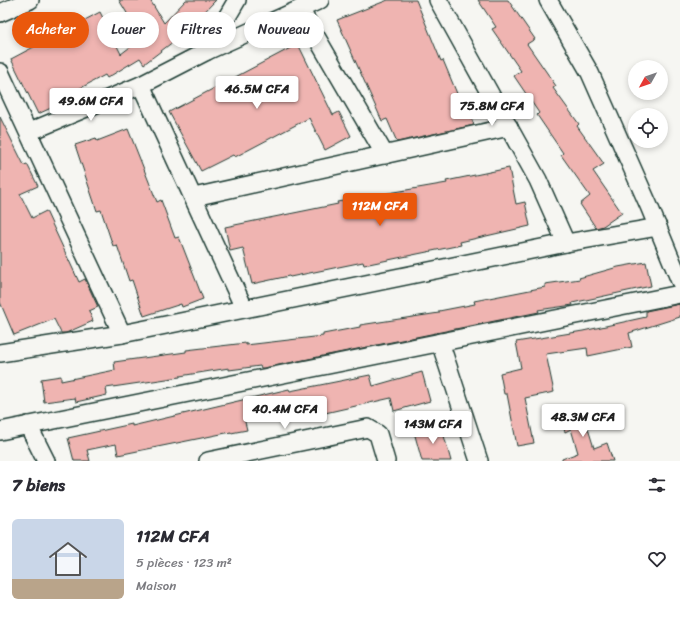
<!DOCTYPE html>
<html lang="fr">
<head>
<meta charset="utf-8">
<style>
	:root { --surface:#fff; --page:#f7f7f7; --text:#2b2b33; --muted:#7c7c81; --accent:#ea580c }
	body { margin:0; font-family:Sriracha,sans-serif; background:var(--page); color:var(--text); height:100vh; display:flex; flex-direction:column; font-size:15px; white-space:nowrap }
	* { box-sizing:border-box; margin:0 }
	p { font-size:13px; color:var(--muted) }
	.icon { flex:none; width:22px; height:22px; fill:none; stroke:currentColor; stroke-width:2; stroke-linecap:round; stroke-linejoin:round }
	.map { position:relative; height:461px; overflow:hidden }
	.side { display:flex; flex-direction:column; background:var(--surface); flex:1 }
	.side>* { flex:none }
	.top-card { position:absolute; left:12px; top:12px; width:400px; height:36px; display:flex; gap:8px }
	.needle { width:26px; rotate:230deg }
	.controls { position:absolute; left:628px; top:60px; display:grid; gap:8px }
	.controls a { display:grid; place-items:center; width:40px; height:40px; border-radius:50%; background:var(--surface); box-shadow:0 2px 6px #0003; font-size:20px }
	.price { position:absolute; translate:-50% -34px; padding:0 9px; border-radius:4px; background:#fff; color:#222; font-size:13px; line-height:26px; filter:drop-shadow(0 1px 2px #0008) }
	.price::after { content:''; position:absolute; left:50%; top:24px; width:12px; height:9px; margin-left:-6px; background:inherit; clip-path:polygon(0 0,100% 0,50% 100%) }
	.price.current { background:var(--accent); color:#fff }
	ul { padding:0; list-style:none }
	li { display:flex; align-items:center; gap:12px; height:100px; padding:0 12px }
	li span { display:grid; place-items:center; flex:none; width:112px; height:80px; border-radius:6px; color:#555 }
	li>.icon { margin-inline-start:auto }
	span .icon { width:48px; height:48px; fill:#fffc; stroke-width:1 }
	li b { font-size:17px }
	h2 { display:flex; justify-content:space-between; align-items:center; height:48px; padding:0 12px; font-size:17px }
	.pill { padding:0 14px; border-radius:18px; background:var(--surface); box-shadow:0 2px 6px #0003; font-size:14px; line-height:36px }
	.pill.current { background:var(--accent); color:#fff }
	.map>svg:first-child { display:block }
	.building { fill:#efb4b1; stroke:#1f3d34 }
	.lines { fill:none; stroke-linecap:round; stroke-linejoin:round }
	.minor-casing { stroke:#1f3d34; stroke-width:20 }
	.minor { stroke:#f6f6f2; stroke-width:17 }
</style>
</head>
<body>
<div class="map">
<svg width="680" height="461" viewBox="0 0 680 461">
	<rect width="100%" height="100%" fill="#f6f6f2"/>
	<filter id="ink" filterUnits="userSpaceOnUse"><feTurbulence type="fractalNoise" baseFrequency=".025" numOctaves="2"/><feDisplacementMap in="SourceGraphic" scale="8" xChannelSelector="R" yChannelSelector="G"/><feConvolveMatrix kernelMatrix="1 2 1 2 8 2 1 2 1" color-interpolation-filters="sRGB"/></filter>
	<g filter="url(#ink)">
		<g class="building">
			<path d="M119,0H150L164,23L186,0H216L182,35L144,64L140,58L107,78L105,75L60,99L62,103L38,114L11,59L100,12L121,54L142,38Z"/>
			<path d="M388,0H416L441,61L443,60L458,96L462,95L474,125L397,142L387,119L382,121L337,20Z"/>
			<path d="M478,0H508L535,39L527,44L556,86L553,88L579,124L577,126L604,164L593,171L622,213L603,226L596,228L580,204L590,196L561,155L563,153L537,115L539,113L514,76L521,71L492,29L496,27Z"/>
			<path d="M298,44L333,115L339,112L351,136L325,150L309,118L235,157L233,155L201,171L169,112Z"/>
			<path d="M0,117L24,165L27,164L38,186L20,194L32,218L46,211L79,282L85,279L98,307L89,311L93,321L66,333H61L54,319L14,335L0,302Z"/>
			<path d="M128,129L157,202L161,200L175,238L179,237L203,299L182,307L181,304L144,316L132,280L129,281L117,245L113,246L101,210L97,211L75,145L96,138L97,141Z"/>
			<path d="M509,168L516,204L525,202L530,226L460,242L461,245L364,265L363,262L290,277L289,276L252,284L243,248L230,251L225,227L338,204L337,202L447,183L446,181Z"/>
			<path d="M646,262L651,286L572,303L573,305L538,310L539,312L264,368H261L260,366L229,370V368L180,376V377L106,388L107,395L76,402L75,398L44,402L41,379L61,376V381L115,370L114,362L186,352V350L246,343V345L323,336V334L360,327V325L439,313V311L475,304L474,301L545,287V284L580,279L579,278L618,267Z"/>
			<path d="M680,304V317L629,333L632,347L588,356L587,348L546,354L554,392L525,398L534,443L517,446L507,394H504L500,373L521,368L516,342L583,331L646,317V311Z"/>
			<path d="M422,372L430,401L394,411L391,398L312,416L311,411L275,420L273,412L244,418L247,430L231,433V432L118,455L116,444L87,450L90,461H74L68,438L132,424V426L289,389L290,391L370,375L373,386Z"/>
			<path d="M581,406L594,448L607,443L613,461H562V459L578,453L571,429L565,432L559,413Z"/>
			<path d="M441,425L451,461H422L414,432Z"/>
		</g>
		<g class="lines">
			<defs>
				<g id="minor">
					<path d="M438,0L538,180L566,243"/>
					<path d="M548,0L590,73L649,206L680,281"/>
					<path d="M300,9L385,155"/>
					<path d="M0,13L30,0"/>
					<path d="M207,51L237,0"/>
					<path d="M0,72L122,334"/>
					<path d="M141,85L244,308"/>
					<path d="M29,132L141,85L207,51L320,0"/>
					<path d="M194,197L509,127"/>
					<path d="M440,342L479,461"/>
					<path d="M0,353L122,334L566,243L658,227"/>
					<path d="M28,425L46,461"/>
					<path d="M0,431L680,294"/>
					<path d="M208,461L368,428L378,434L386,461"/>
				</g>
			</defs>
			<use href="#minor" class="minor-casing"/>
			<use href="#minor" class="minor"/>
		</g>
	</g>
</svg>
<div class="controls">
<a><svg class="needle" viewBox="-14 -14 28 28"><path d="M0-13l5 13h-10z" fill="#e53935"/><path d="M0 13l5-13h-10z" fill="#7c7c81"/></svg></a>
<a><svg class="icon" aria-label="locate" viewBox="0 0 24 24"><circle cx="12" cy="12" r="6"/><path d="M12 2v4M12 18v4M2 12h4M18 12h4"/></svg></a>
</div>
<b class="price" style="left:257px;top:110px">46.5M CFA</b>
<b class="price" style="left:91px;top:122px">49.6M CFA</b>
<b class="price" style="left:492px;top:127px">75.8M CFA</b>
<b class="price current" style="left:380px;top:227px">112M CFA</b>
<b class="price" style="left:285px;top:430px">40.4M CFA</b>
<b class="price" style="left:583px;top:438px">48.3M CFA</b>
<b class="price" style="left:433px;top:445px">143M CFA</b>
<div class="top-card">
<a class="pill current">Acheter</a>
<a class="pill">Louer</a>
<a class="pill">Filtres</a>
<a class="pill">Nouveau</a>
</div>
</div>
<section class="side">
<h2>7 biens<svg class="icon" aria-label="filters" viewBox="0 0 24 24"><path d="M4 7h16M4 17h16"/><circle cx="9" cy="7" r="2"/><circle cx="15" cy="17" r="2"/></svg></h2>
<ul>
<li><span style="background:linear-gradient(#c9d6e8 75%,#b9a48a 0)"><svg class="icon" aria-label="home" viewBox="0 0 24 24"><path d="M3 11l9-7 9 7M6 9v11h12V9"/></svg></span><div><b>112M CFA</b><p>5 pièces · 123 m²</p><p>Maison</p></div><svg class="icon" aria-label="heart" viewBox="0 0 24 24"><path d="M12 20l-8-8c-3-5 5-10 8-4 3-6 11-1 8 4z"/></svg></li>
</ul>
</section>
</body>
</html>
